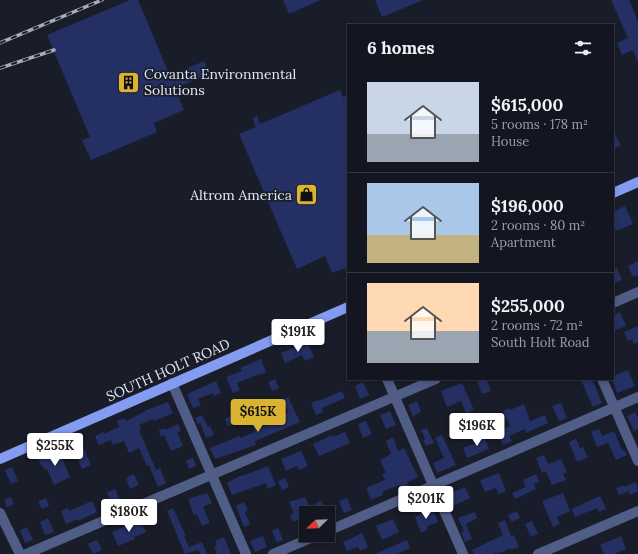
<!DOCTYPE html>
<html lang="en">
<head>
<meta charset="utf-8">
<style>
	:root { --surface:#131620; --page:#20232d; --text:#f1f3f6; --muted:#9d9fa5; --line:#32353e; --accent:#dab333 }
	body { margin:0; font-family:Lora,serif; background:var(--page); color:var(--text); height:100vh; display:flex; flex-direction:column; font-size:15px; white-space:nowrap }
	* { box-sizing:border-box; margin:0 }
	p { font-size:13px; color:var(--muted) }
	.icon { flex:none; width:22px; height:22px; fill:none; stroke:currentColor; stroke-width:2; stroke-linecap:round; stroke-linejoin:round }
	.map { position:relative; flex:1; overflow:hidden }
	.side { position:absolute; left:347px; top:24px; width:267px; height:356px; display:flex; flex-direction:column; background:var(--surface); border-radius:0px; box-shadow:0 2px 6px #0003,0 0 0 1px var(--line) }
	.side>* { flex:none }
	.needle { width:26px; rotate:247deg }
	.controls { position:absolute; left:299px; top:506px; display:grid; gap:8px }
	.controls a { display:grid; place-items:center; width:36px; height:36px; border-radius:0px; background:var(--surface); box-shadow:0 2px 6px #0003,0 0 0 1px var(--line); font-size:20px }
	.price { position:absolute; translate:-50% -34px; padding:0 9px; border-radius:4px; background:#fff; color:#222; font-size:13px; line-height:26px; filter:drop-shadow(0 1px 2px #0008) }
	.price::after { content:''; position:absolute; left:50%; top:24px; width:12px; height:9px; margin-left:-6px; background:inherit; clip-path:polygon(0 0,100% 0,50% 100%) }
	.price.on { background:var(--accent); color:#111 }
	ul { padding:0; list-style:none }
	li { display:flex; align-items:center; gap:12px; height:100px; padding:0 20px }
	li+li { border-top:1px solid var(--line) }
	li span { display:grid; place-items:center; flex:none; width:112px; height:80px; border-radius:0px; color:#555 }
	li>.icon { margin-inline-start:auto }
	span .icon { width:48px; height:48px; fill:#fffc; stroke-width:1 }
	li b { font-size:17px }
	h2 { display:flex; justify-content:space-between; align-items:center; height:48px; padding:0 20px; font-size:17px }
	.map>svg:first-child { display:block }
	.building { fill:#243063 }
	.lines { fill:none; stroke-linecap:round; stroke-linejoin:round }
	.minor { stroke:#505d86; stroke-width:10 }
	.major { stroke:#839cf1; stroke-width:10 }
	.rail-casing { stroke:#a9acb6; stroke-width:3.5 }
	.rail { stroke:#191d2a; stroke-width:2; stroke-dasharray:6; stroke-linecap:butt }
	.labels { text-anchor:middle; dominant-baseline:central; stroke-width:3.5; stroke-linejoin:round; paint-order:stroke }
	.poi-label { font-size:14px; fill:#e3e6ef; stroke:#191d2a; text-anchor:start }
	.street-label { font-size:14px; fill:#e3e6ef; stroke:#191d2a }
</style>
</head>
<body>
<div class="map">
<svg width="638" height="554" viewBox="0 0 638 554">
	<rect width="100%" height="100%" fill="#191d2a"/>
	<g class="building">
		<path d="M130,0H138L170,76L204,61L209,74L175,88L184,110L154,123L157,132L91,160L82,140L90,137L47,35Z"/>
		<path d="M283,0H320L289,14Z"/>
		<path d="M375,0H423L382,17Z"/>
		<path d="M611,0H629L638,22V62L633,50L622,55L617,43L628,38Z"/>
		<path d="M340,90L343,97L348,95V267L332,273L325,256L297,269L239,134L256,127L252,118L257,116L260,124Z"/>
		<path d="M613,129L621,146L613,149Z"/>
		<path d="M625,206L633,224L616,231L613,225V212Z"/>
		<path d="M638,261V275L633,277L628,266Z"/>
		<path d="M617,268L622,280L613,284V270Z"/>
		<path d="M620,312L626,326L613,331V315Z"/>
		<path d="M638,326V342L634,344L632,339L628,341L624,332Z"/>
		<path d="M307,342L314,357L305,361L302,355L285,363L281,353Z"/>
		<path d="M261,359L266,372L260,375L259,374L237,383L240,390L233,393L226,377L242,371L240,368Z"/>
		<path d="M628,370L635,386L617,393L612,379H613V376Z"/>
		<path d="M275,379L279,388L272,391L268,382Z"/>
		<path d="M476,379H486L491,391L482,394Z"/>
		<path d="M584,379H592L602,403L593,407L581,380Z"/>
		<path d="M216,381L221,393L214,396L213,393L198,399L201,405L193,408L187,394Z"/>
		<path d="M363,382L369,395L360,399L355,386Z"/>
		<path d="M462,383L474,410L466,413L461,401L447,407L441,391Z"/>
		<path d="M342,391L345,398L322,408L323,412L316,415L311,403L318,400L319,401Z"/>
		<path d="M288,397L300,422L255,441L256,445L215,459L210,448L240,436V438L255,432L252,424L259,421L262,427L277,421L276,417L288,412L282,400Z"/>
		<path d="M417,401L421,412L413,416L408,405Z"/>
		<path d="M168,402L173,413L154,421L153,419L139,425L141,429L139,430L156,470L160,468L166,483L158,487L149,465L147,466L139,448L129,453L124,441L113,445L111,440L99,445L95,436L104,432V434L119,427L117,421L124,418L126,421L149,409Z"/>
		<path d="M561,403L567,418L559,421L552,406Z"/>
		<path d="M524,404L530,421L545,415L548,423L526,433L525,429L509,436L512,441L503,445L497,432L510,426L503,411L509,408L510,410Z"/>
		<path d="M390,411L396,425L386,429L380,415Z"/>
		<path d="M635,412L638,418V429L634,431L627,416Z"/>
		<path d="M202,415L208,427L210,426L214,435L206,438L200,423L198,424L195,418Z"/>
		<path d="M233,415L236,423L228,426L225,419Z"/>
		<path d="M366,421L372,434L363,438L358,424Z"/>
		<path d="M178,424L181,431L177,432L183,446L171,451L164,435L161,437L159,430L165,428V430Z"/>
		<path d="M427,428L434,443L426,446L423,440L425,439L421,430Z"/>
		<path d="M599,429L602,436L614,431L622,450H624L627,455L616,460L608,443L597,447L591,432Z"/>
		<path d="M345,432L350,443L319,456L313,444L332,435L333,437Z"/>
		<path d="M483,434L489,449L467,458L463,448L477,443L475,437Z"/>
		<path d="M442,435L456,465L437,473L433,463L444,458L435,438Z"/>
		<path d="M393,437L398,451L404,448L418,477L407,482L409,486L400,489L399,485L382,492L383,495L371,500L366,488L385,480L382,474L386,473L380,460L391,454L386,441Z"/>
		<path d="M576,439L580,448L583,447L588,457L577,462L569,442Z"/>
		<path d="M81,442L91,465L82,469L72,446Z"/>
		<path d="M59,451L70,477L54,485L47,469L45,470L44,467H42L38,458L47,454V456Z"/>
		<path d="M301,451L308,466L299,470L297,466L286,471L281,459Z"/>
		<path d="M544,455L548,464L561,459L567,472L563,474L566,480L552,485L546,471L542,473L536,458Z"/>
		<path d="M193,457L196,466L189,469L186,461Z"/>
		<path d="M268,466L276,485L268,489L266,483L232,495L227,483L242,475V476Z"/>
		<path d="M12,467L18,481L11,484L5,470Z"/>
		<path d="M499,473L506,491L499,494L496,488L485,492L480,480Z"/>
		<path d="M134,474L139,485L130,489L126,478Z"/>
		<path d="M536,474L539,482L534,484L536,489L515,499L512,493L526,487L523,480Z"/>
		<path d="M285,478L289,487L282,490L278,481Z"/>
		<path d="M636,482L638,491L630,495L629,491L619,495L616,488L623,485L624,487Z"/>
		<path d="M465,487L470,498L452,506L447,495Z"/>
		<path d="M115,489L121,502L112,505L107,493Z"/>
		<path d="M207,493L212,503L203,507L210,523L202,526L197,514L194,515L188,499Z"/>
		<path d="M563,493L570,511L557,517L560,524L553,527L542,501Z"/>
		<path d="M600,496L606,509L599,512L597,508L575,517L572,509Z"/>
		<path d="M11,497L14,504L7,507L4,500Z"/>
		<path d="M305,497L309,507L321,501L324,507L311,513H306V517L293,522L290,515L294,513L289,502Z"/>
		<path d="M46,498L49,506L42,509L38,501Z"/>
		<path d="M347,498L352,510L344,513L339,501Z"/>
		<path d="M92,501L97,512L78,521L77,519L66,524L61,511L68,508L69,511Z"/>
		<path d="M244,502L248,510L245,512L250,524L244,527L236,506Z"/>
		<path d="M173,508L186,536H184L189,547L202,542L207,554H200L198,550L185,554L167,511Z"/>
		<path d="M432,508L438,522L427,526L428,529L421,533L415,517Z"/>
		<path d="M517,511L520,518L511,522L508,515Z"/>
		<path d="M475,512L477,518L466,524L472,539L465,542L461,532L464,531L458,518Z"/>
		<path d="M48,518L54,532L45,535L40,522Z"/>
		<path d="M393,519L399,532L382,540L376,526Z"/>
		<path d="M140,520L146,532L134,537L135,539L118,546L112,532Z"/>
		<path d="M505,520L511,536L514,535L519,547L511,550V548L497,554V552L493,554H474L472,550L503,535L498,523Z"/>
		<path d="M532,521L538,534L531,537L525,524Z"/>
		<path d="M27,527L33,540L25,543L20,530Z"/>
		<path d="M278,528L283,540L277,542L272,531Z"/>
		<path d="M362,533L368,547L360,551L358,547L347,551L343,542Z"/>
		<path d="M263,536L267,547L255,552L250,541Z"/>
		<path d="M621,536L626,549L614,554H604L600,545Z"/>
		<path d="M224,537L231,554H217L214,547L217,546L215,541Z"/>
		<path d="M97,540L102,550L93,554L88,544Z"/>
		<path d="M407,540L410,548L399,553L396,554H375Z"/>
	</g>
	<g class="lines">
		<g class="minor">
			<path d="M613,303L638,292"/>
			<path d="M387,379L463,554"/>
			<path d="M602,379L638,461"/>
			<path d="M172,383L246,554"/>
			<path d="M0,513L20,554"/>
			<path d="M328,531L638,397"/>
			<path d="M26,554L436,379"/>
			<path d="M273,554L318,535"/>
			<path d="M538,554L638,511"/>
		</g>
		<g class="major">
			<path d="M613,193L638,182"/>
			<path d="M0,459L348,307"/>
		</g>
		<defs>
			<g id="rail">
				<path d="M0,43L102,0"/>
				<path d="M0,68L54,50"/>
			</g>
		</defs>
		<use href="#rail" class="rail-casing"/>
		<use href="#rail" class="rail"/>
	</g>
	<defs>
		<symbol id="building-square" viewBox="-11 -11 22 22"><rect x="-9" y="-9" width="18" height="18" rx="4" fill="#dab333" stroke="#191d2a"/><path d="M-4-6H4V6H1V3H-1V6H-4ZM-2.5-4.3h1.7v1.8h-1.7ZM.8-4.3h1.7v1.8H.8ZM-2.5-1h1.7V.8h-1.7ZM.8-1h1.7V.8H.8Z" fill="#111"/></symbol>
		<symbol id="shop-square" viewBox="-11 -11 22 22"><rect x="-9" y="-9" width="18" height="18" rx="4" fill="#dab333" stroke="#191d2a"/><path d="M-5-2.5h2.3a2.7 3.5 0 0 1 5.4 0H5L5.5 6h-11ZM-1.5-2.5h3a1.5 2.3 0 0 0-3 0Z" fill="#111"/></symbol>
	</defs>
	<g fill-rule="evenodd">
		<use href="#building-square" x="116" y="70" width="25" height="25"/>
		<use href="#shop-square" x="294" y="182" width="25" height="25"/>
	</g>
	<g class="labels">
		<g class="poi-label">
			<text x="144" y="74">Covanta Environmental<tspan x="144" dy="16">Solutions</tspan></text>
			<text x="292" y="195" text-anchor="end">Altrom America</text>
		</g>
		<g class="street-label">
			<text transform="translate(168 370) rotate(-24)">SOUTH HOLT ROAD</text>
		</g>
	</g>
</svg>
<div class="controls">
<a><svg class="needle" viewBox="-14 -14 28 28"><path d="M0-13l5 13h-10z" fill="#e53935"/><path d="M0 13l5-13h-10z" fill="#9d9fa5"/></svg></a>
</div>
<b class="price" style="left:298px;top:353px">$191K</b>
<b class="price on" style="left:258px;top:433px">$615K</b>
<b class="price" style="left:477px;top:447px">$196K</b>
<b class="price" style="left:55px;top:467px">$255K</b>
<b class="price" style="left:426px;top:520px">$201K</b>
<b class="price" style="left:129px;top:533px">$180K</b>
<section class="side">
<h2>6 homes<svg class="icon" aria-label="filters" viewBox="0 0 24 24"><path d="M4 7h16M4 17h16"/><circle cx="9" cy="7" r="2"/><circle cx="15" cy="17" r="2"/></svg></h2>
<ul>
<li><span style="background:linear-gradient(#c9d6e8 65%,#9aa5b1 0)"><svg class="icon" aria-label="home" viewBox="0 0 24 24"><path d="M3 11l9-7 9 7M6 9v11h12V9"/></svg></span><div><b>$615,000</b><p>5 rooms · 178 m²</p><p>House</p></div></li>
<li><span style="background:linear-gradient(#a9c7e8 65%,#c2b280 0)"><svg class="icon" aria-label="home" viewBox="0 0 24 24"><path d="M3 11l9-7 9 7M6 9v11h12V9"/></svg></span><div><b>$196,000</b><p>2 rooms · 80 m²</p><p>Apartment</p></div></li>
<li><span style="background:linear-gradient(#ffd9b3 60%,#9aa5b1 0)"><svg class="icon" aria-label="home" viewBox="0 0 24 24"><path d="M3 11l9-7 9 7M6 9v11h12V9"/></svg></span><div><b>$255,000</b><p>2 rooms · 72 m²</p><p>South Holt Road</p></div></li>
</ul>
</section>
</div>
</body>
</html>
